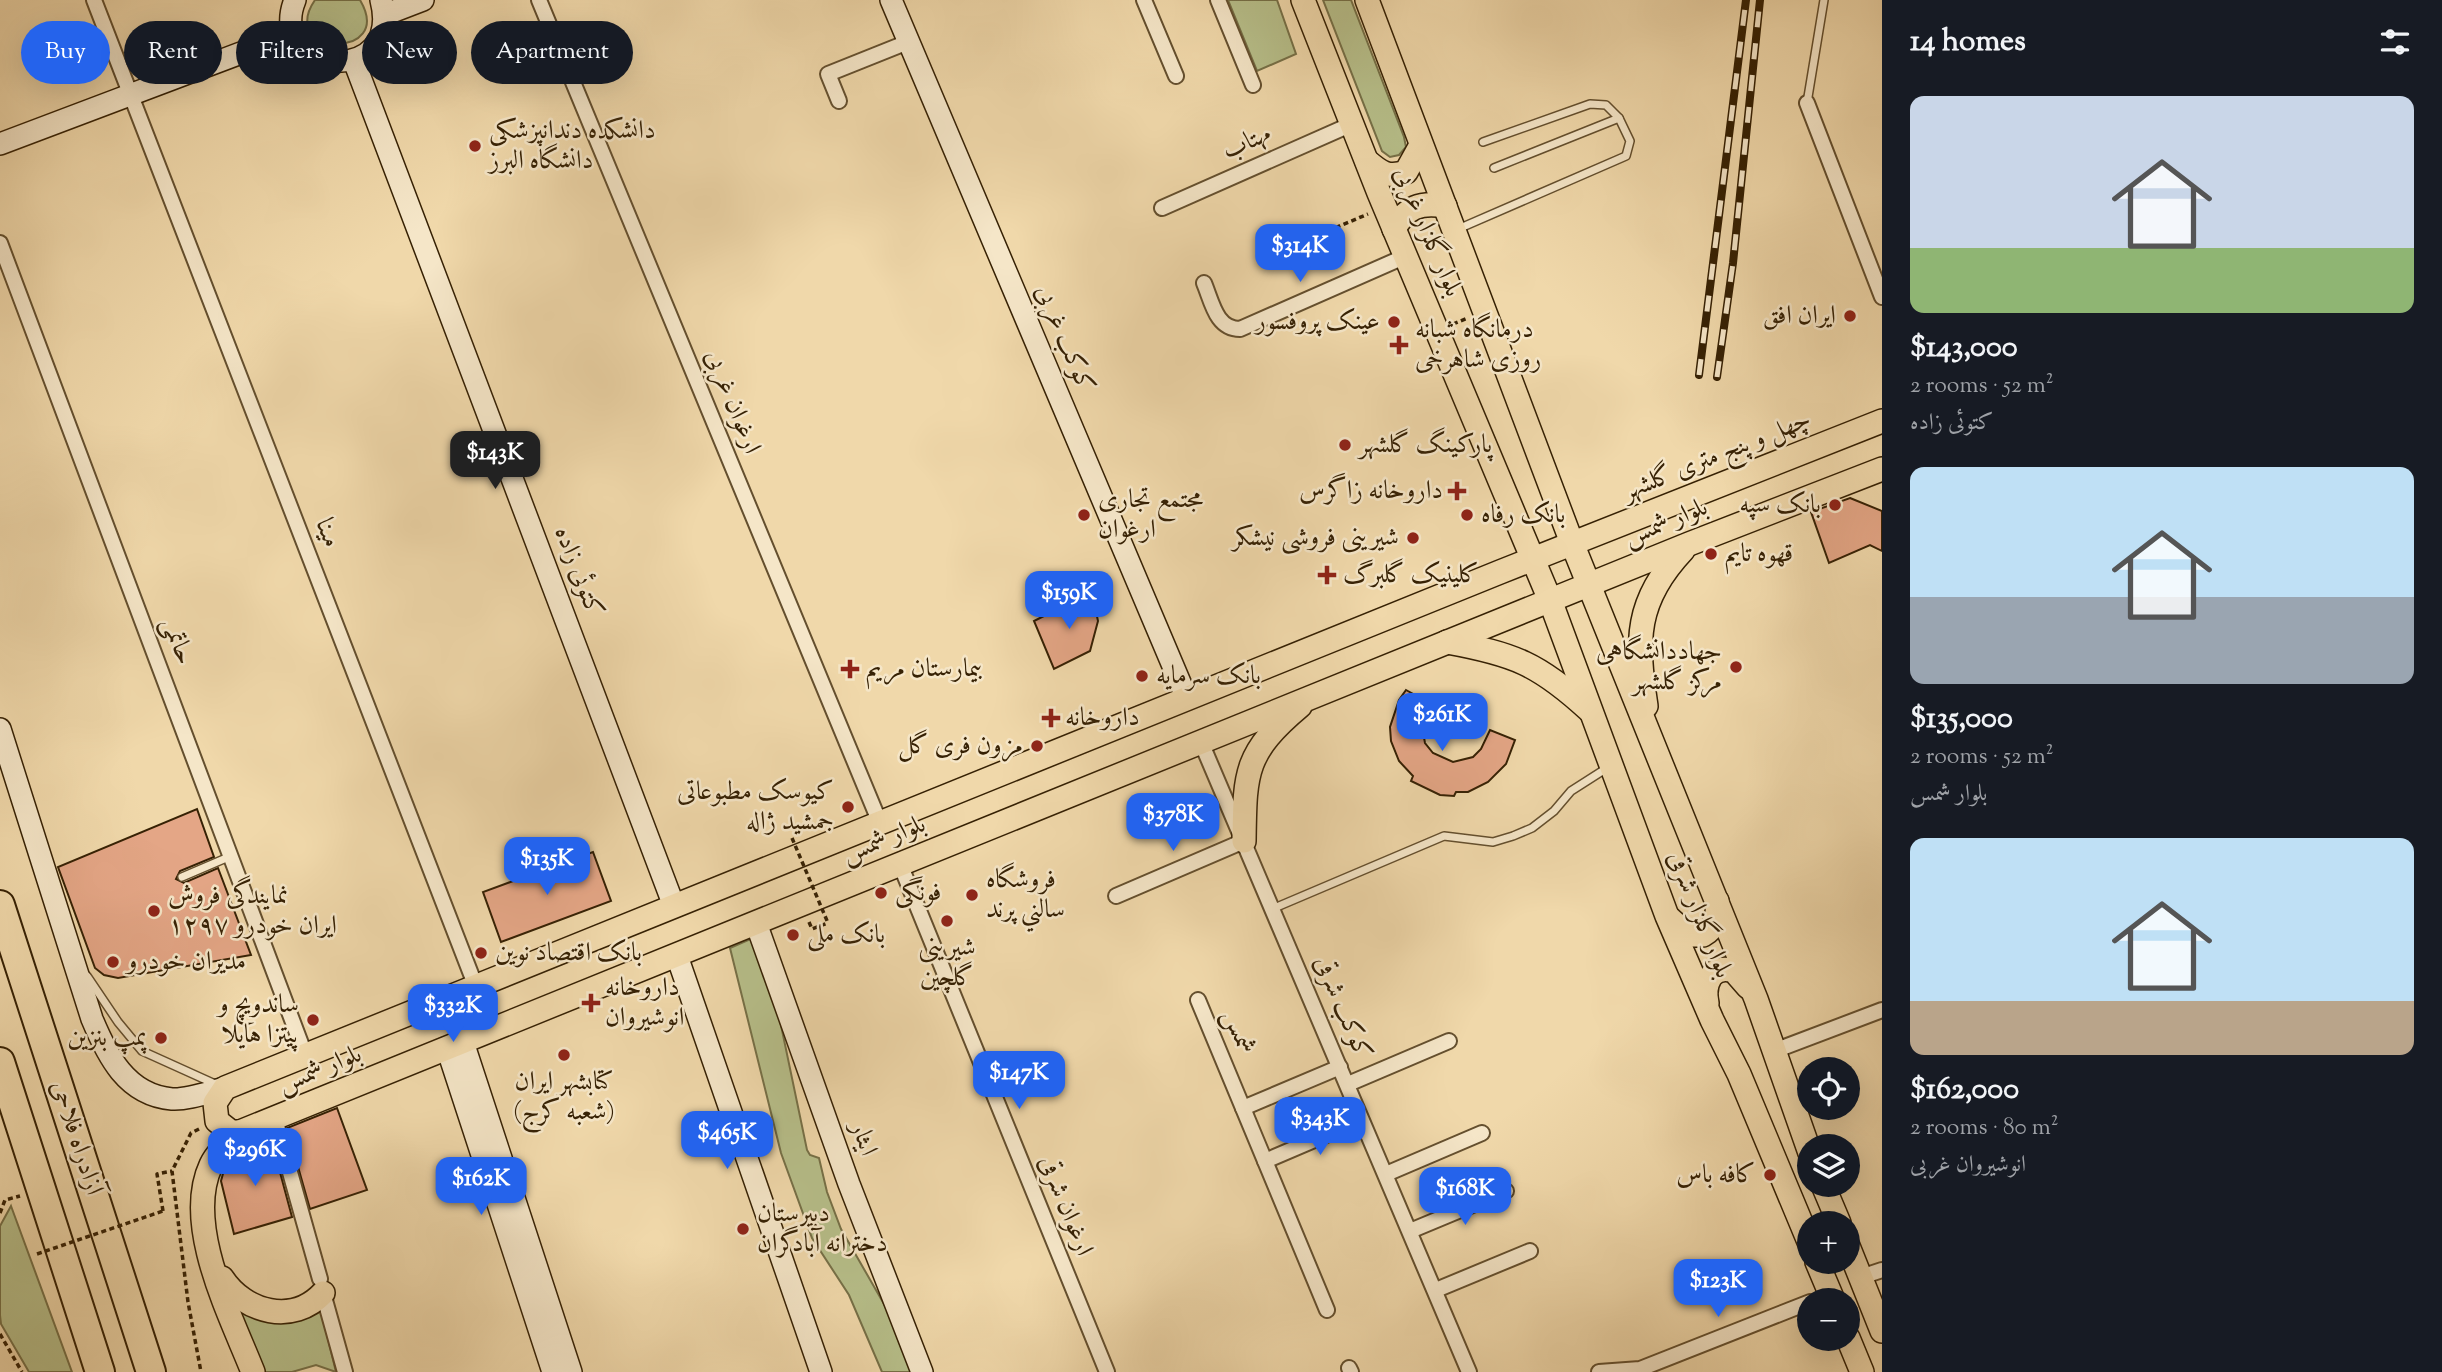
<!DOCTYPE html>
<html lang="en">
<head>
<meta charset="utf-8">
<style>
	:root { --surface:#171b24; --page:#242831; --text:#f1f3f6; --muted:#9ea1a6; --accent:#2563eb }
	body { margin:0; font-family:"Sorts Mill Goudy",Amiri,serif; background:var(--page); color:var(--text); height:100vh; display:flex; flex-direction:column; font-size:26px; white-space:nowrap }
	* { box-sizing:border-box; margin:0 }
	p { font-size:23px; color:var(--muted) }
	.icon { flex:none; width:38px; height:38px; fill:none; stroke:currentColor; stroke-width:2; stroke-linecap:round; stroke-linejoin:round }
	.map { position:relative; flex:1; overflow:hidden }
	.panel { display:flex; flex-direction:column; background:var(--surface); width:560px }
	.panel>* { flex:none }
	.hud { position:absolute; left:21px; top:21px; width:665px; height:63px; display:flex; gap:14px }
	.controls { position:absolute; left:1797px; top:1057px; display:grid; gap:14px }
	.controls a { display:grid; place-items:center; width:63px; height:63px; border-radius:50%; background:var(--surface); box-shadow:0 7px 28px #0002; font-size:35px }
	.price { position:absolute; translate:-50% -60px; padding:0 16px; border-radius:14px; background:var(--accent); color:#fff; font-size:23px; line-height:46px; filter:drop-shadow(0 2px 4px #0008) }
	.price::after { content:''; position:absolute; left:50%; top:42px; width:21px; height:16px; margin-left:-10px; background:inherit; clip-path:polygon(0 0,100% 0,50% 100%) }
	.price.selected { background:#222; color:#fff }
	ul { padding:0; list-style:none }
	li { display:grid; align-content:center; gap:14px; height:371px; padding:0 28px }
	li span { display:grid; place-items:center; height:217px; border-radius:14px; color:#555 }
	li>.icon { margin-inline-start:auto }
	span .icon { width:126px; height:126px; fill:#fffc; stroke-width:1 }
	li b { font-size:30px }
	h2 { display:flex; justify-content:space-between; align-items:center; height:84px; padding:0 28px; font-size:30px }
	.tag { padding:0 24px; border-radius:32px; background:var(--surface); box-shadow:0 7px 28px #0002; font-size:24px; line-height:63px }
	.tag.selected { background:var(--accent); color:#fff }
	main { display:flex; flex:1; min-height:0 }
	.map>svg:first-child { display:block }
	.green { fill:#b7bf8a; stroke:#767047; stroke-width:2 }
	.building { fill:#e4a686; stroke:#362104; stroke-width:2 }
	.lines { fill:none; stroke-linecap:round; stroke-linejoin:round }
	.lane-casing { stroke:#644f2e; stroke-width:10 }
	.street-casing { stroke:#644f2e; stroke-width:18 }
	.secondary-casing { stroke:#362104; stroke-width:24 }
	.primary-casing { stroke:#362104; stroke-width:26 }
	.highway-casing { stroke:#362104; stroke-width:32 }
	.path { stroke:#362104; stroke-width:3.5; stroke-dasharray:5 3.5; stroke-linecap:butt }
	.lane { stroke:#f5e6c8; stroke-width:7 }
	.street { stroke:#f5e6c8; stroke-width:14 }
	.secondary { stroke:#f5e6c8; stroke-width:21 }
	.primary { stroke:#f0d8aa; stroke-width:23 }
	.highway { stroke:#f0d8aa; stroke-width:28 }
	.rail-casing { stroke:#362104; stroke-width:8 }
	.rail { stroke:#f5e6c8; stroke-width:5; stroke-dasharray:16; stroke-linecap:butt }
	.path-bridge { stroke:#362104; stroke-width:3.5; stroke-dasharray:5 3.5; stroke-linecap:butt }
	.poi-dot { fill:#8f2418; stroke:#f5e6c8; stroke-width:2.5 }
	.labels { text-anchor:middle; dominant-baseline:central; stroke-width:5; stroke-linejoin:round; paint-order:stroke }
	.poi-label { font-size:26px; fill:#362104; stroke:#f5e6c8; text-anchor:start }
	.street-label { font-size:26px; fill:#362104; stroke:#f5e6c8 }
</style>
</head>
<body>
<main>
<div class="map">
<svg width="1882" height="1372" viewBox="0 0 1882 1372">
	<rect width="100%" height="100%" fill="#f0d8aa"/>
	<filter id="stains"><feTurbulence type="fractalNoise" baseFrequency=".00286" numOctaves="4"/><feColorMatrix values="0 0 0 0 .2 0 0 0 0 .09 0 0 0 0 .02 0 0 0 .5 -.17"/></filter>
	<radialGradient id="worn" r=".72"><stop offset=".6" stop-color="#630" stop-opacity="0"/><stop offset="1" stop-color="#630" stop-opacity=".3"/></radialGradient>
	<g class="green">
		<path d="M315,0H360C396,61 277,55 315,0Z"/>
		<path d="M1228,0H1277L1296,54L1257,71Z"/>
		<path d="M1323,0H1351L1404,137L1406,147L1399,155L1390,157L1382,151Z"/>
		<path d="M755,937L778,1011L807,1150L810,1155L819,1158L827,1192L841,1229L892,1318L913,1372H882L849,1295L812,1238L781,1153L730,948Z"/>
		<path d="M11,1206L72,1372H29L1,1324L0,1315V1226Z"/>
		<path d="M235,1304L320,1306L336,1372L316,1365L292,1372H261Z"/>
	</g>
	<g class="building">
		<path d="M1850,498L1882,511V551L1870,545L1829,563L1811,512Z"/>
		<path d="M1085,595L1095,607L1098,621L1090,651L1054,669L1034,621Z"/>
		<path d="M1406,690L1433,705L1424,721L1423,732L1425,743L1433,753L1453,762L1473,757L1481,749L1490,730L1515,740L1506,764L1488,782L1468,792H1456L1454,796L1440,795L1411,781L1413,776L1399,761L1391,741L1390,727L1399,700Z"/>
		<path d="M197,809L214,857L180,871L176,879L184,883L218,868L251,955L118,978L104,975L95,968L58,867Z"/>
		<path d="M593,852L611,901L501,942L483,892Z"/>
		<path d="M337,1108L367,1190L310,1209L287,1128Z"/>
		<path d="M270,1135L292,1217L234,1234L221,1181L224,1170L248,1144Z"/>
	</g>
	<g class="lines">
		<defs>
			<g id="lane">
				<path d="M1807,103L1824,0"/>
				<path d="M1494,168L1619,118"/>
				<path d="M1458,229L1626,156L1630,141L1619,118L1606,105L1590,104L1483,142"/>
				<path d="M182,877L231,856"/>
				<path d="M1272,909L1444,836L1493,842L1513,836L1532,828L1554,811L1571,791L1607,768"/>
				<path d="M87,976L118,1022L142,1051L215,1084"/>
			</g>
			<g id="street">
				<path d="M94,0L476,987"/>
				<path d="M539,0L880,823"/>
				<path d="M1144,0L1176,76"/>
				<path d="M1218,0L1253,85"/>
				<path d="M839,101L828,74L908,42"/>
				<path d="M1807,103L1882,297"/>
				<path d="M1162,208L1352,124"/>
				<path d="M0,243L306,1057"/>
				<path d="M1204,283C1212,302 1216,329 1240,329L1406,256"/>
				<path d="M1201,742L1469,1372"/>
				<path d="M900,864L1107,1372"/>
				<path d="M1116,896L1244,841"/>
				<path d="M1198,1000L1327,1310"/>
				<path d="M1774,1051L1882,1010"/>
				<path d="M1348,1084L1449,1041"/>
				<path d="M1243,1108L1340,1067"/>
				<path d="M275,1119L320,1279"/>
				<path d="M1265,1161L1361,1120"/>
				<path d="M1386,1174L1482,1133"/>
				<path d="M1410,1231L1506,1191"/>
				<path d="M1861,1277L1882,1270"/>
				<path d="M1436,1290L1530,1251"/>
				<path d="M323,1293L345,1372"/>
				<path d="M1349,1368L1351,1372"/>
				<path d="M1599,1372L1640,1369L1810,1302"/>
			</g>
			<g id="secondary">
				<path d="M295,0C265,74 404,89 381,0"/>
				<path d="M891,0L1187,699"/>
				<path d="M384,15L423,0"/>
				<path d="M354,61L674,906"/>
				<path d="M0,144L294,33"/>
				<path d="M0,729L92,1019C107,1055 126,1095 172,1099C188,1100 209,1092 225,1088"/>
				<path d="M756,923L849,1184L922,1372"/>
				<path d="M677,956L821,1372"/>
				<path d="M463,1042L571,1372"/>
				<path d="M447,1048L553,1372"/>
			</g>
			<g id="primary">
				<path d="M1303,0L1379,193L1550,600L1667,916L1712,1020L1739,1074L1810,1244"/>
				<path d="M1367,0L1572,543L1756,999L1810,1153"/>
				<path d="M1367,161C1381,173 1388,178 1406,172L1421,145"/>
				<path d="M1394,229C1406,207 1420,202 1445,206"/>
				<path d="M1447,642C1514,654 1539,664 1589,710"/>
				<path d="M1646,706C1636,640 1635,601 1683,550"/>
				<path d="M1244,841C1245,773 1244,753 1300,706"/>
				<path d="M1669,918L1688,935H1703C1717,927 1718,916 1717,901"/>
				<path d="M1707,1003C1703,985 1711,963 1734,971L1748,987"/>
				<path d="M240,1132H231L217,1121L215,1103L225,1088L1500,572L1882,421"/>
				<path d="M1823,1185L1839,1223"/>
				<path d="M1848,1246L1882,1331"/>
				<path d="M1817,1262L1833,1300"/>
				<path d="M222,1278C245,1313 293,1325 323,1293"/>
				<path d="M1848,1338L1862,1372"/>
				<path d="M253,1372C231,1316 183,1225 211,1165C217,1152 230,1142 240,1132L1689,544L1882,469"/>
			</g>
			<g id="highway">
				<path d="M0,905L151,1372"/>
				<path d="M0,1062L100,1372"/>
			</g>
		</defs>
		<use href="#lane" class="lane-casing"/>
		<use href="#street" class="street-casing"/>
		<use href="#secondary" class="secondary-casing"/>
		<use href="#primary" class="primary-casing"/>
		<use href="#highway" class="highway-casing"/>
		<g class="path">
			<path d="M1273,254L1368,214"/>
			<path d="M1453,324L1468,318"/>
			<path d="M809,922L812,929L828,923"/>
			<path d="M199,1129L191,1133L172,1171L188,1302L201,1372"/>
			<path d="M163,1211L157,1174L172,1171"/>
			<path d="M0,1213L5,1200L20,1196"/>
			<path d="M0,1334L22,1372"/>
		</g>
		<use href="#lane" class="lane"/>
		<use href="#street" class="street"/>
		<use href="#secondary" class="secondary"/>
		<use href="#primary" class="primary"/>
		<use href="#highway" class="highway"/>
		<defs>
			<g id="rail">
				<path d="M1699,375L1746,0"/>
				<path d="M1717,377L1733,263L1760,0"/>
			</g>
		</defs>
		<use href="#rail" class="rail-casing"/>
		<use href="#rail" class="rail"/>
		<g class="path-bridge">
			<path d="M792,838L828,923"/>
			<path d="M37,1254L163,1211"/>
		</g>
	</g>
	<g class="poi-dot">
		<circle cx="475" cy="146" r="7"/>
		<circle cx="1850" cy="316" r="7"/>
		<circle cx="1394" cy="322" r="7"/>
		<path d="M1395.5 334.5h7v7h7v7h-7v7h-7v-7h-7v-7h7z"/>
		<circle cx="1345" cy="445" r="7"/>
		<path d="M1453.5 480.5h7v7h7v7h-7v7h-7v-7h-7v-7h7z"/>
		<circle cx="1835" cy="505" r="7"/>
		<circle cx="1084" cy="515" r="7"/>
		<circle cx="1467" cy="515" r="7"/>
		<circle cx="1413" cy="538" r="7"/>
		<circle cx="1711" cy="554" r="7"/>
		<path d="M1323.5 564.5h7v7h7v7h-7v7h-7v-7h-7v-7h7z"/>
		<circle cx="1736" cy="667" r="7"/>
		<path d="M846.5 658.5h7v7h7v7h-7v7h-7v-7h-7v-7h7z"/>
		<circle cx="1142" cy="676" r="7"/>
		<path d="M1047.5 707.5h7v7h7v7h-7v7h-7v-7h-7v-7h7z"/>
		<circle cx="1037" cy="746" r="7"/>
		<circle cx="848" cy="807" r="7"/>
		<circle cx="881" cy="893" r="7"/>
		<circle cx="972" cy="895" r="7"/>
		<circle cx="154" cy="911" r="7"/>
		<circle cx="947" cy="921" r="7"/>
		<circle cx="793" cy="935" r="7"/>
		<circle cx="481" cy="953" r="7"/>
		<circle cx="113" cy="962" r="7"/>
		<path d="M587.5 992.5h7v7h7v7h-7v7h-7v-7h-7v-7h7z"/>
		<circle cx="313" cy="1020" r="7"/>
		<circle cx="161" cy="1038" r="7"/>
		<circle cx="564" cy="1055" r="7"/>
		<circle cx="1770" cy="1175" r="7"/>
		<circle cx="743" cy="1229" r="7"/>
	</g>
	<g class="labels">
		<g class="poi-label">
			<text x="489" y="131">دانشکده دندانپزشکی<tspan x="489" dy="30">دانشگاه البرز</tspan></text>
			<text x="1836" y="316" text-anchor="end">ایران افق</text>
			<text x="1380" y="322" text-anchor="end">عینک پروفسور</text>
			<text x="1415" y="330">درمانگاه شبانه<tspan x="1415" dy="30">روزی شاهرخی</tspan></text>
			<text x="1359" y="445">پارکینگ گلشهر</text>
			<text x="1443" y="491" text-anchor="end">داروخانه زاگرس</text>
			<text x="1098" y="500">مجتمع تجاری<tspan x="1098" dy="30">ارغوان</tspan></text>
			<text x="1821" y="505" text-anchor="end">بانک سپه</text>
			<text x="1481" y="515">بانک رفاه</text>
			<text x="1399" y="538" text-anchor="end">شیرینی فروشی نیشکر</text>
			<text x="1725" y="554">قهوه تایم</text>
			<text x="1343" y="575">کلینیک گلبرگ</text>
			<text x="1722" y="652" text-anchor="end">جهاددانشگاهی<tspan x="1722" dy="30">مرکز گلشهر</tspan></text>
			<text x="866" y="669">بیمارستان مریم</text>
			<text x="1156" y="676">بانک سرمایه</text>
			<text x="1065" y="718">داروخانه</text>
			<text x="1023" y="746" text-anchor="end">مزون فری گل</text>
			<text x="834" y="792" text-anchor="end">کیوسک مطبوعاتی<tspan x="834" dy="30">جمشید ژاله</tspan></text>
			<text x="986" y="880">فروشگاه<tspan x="986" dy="30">سالني پرند</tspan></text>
			<text x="895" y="893">فونگی</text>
			<text x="168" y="896">نمایندگی فروش<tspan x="168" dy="30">ایران خودرو ۱۲۹۷</tspan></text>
			<text x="807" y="935">بانک ملی</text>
			<text x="947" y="948" text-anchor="middle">شیرینی<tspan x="947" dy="30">گلچین</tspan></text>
			<text x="495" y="953">بانک اقتصاد نوین</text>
			<text x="127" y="962">مدیران خودرو</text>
			<text x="605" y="988">داروخانه<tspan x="605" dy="30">انوشیروان</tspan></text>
			<text x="299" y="1005" text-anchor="end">ساندویچ و<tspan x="299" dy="30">پیتزا هایلا</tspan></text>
			<text x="147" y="1038" text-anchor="end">پمپ بنزین</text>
			<text x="564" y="1082" text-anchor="middle">کتابشهر ایران<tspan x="564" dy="30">(شعبه کرج)</tspan></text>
			<text x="1756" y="1175" text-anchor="end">کافه باس</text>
			<text x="757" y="1214">دبيرستان<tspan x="757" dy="30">دخترانه آبادگران</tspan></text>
		</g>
		<g class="street-label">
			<text transform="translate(1247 143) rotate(-24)">مهتاب</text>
			<text transform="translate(1427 232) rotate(67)">بلوار گلزار غربی</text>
			<text transform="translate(1064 339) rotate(67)">کوکب غربی</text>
			<text transform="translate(732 402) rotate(68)">ارغوان غربی</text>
			<text transform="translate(1717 456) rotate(-22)">چهل و پنج متری گلشهر</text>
			<text transform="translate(1666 523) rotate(-22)">بلوار شمس</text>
			<text transform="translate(327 533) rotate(69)">مینا</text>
			<text transform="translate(578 572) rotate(69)">کتوئی زاده</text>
			<text transform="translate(177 641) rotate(69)">حاتمی</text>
			<text transform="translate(884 840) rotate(-22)">بلوار شمس</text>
			<text transform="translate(1699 915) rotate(68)">بلوار گلزار شرقی</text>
			<text transform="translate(1342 1008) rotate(67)">کوکب شرقی</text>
			<text transform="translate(1238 1032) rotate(67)">شمس</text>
			<text transform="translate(320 1070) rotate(-22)">بلوار شمس</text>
			<text transform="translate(76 1138) rotate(72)">آزادراه فلاحی</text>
			<text transform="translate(863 1139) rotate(70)">ایثار</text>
			<text transform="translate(1065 1206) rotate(68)">ارغوان شرقی</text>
		</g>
	</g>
	<rect width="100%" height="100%" filter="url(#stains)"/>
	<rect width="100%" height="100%" fill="url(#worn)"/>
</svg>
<div class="controls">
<a><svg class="icon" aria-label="locate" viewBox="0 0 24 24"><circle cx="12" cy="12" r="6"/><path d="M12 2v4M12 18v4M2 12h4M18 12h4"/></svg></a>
<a><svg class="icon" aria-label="layers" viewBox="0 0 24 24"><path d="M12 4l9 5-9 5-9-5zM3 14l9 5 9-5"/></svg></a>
<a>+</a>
<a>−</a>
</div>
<b class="price" style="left:1300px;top:284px">$314K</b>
<b class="price selected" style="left:495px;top:491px">$143K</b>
<b class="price" style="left:1069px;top:631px">$159K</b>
<b class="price" style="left:1442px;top:753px">$261K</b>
<b class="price" style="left:1173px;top:853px">$378K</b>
<b class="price" style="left:547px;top:897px">$135K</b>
<b class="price" style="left:453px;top:1044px">$332K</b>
<b class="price" style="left:1019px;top:1111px">$147K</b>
<b class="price" style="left:1320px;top:1157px">$343K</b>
<b class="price" style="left:727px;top:1171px">$465K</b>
<b class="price" style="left:255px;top:1188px">$296K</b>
<b class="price" style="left:481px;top:1217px">$162K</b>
<b class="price" style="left:1465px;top:1227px">$168K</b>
<b class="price" style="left:1718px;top:1319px">$123K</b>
<div class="hud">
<a class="tag selected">Buy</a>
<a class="tag">Rent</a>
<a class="tag">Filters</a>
<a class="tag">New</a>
<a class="tag">Apartment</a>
</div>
</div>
<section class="panel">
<h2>14 homes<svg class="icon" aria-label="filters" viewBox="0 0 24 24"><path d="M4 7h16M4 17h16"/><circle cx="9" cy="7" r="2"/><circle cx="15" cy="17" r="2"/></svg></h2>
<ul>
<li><span style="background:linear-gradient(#c9d6e8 70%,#8fb573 0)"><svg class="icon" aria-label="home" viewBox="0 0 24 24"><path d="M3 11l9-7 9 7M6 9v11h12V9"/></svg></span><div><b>$143,000</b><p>2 rooms · 52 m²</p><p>کتوئی زاده</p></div></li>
<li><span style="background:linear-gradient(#bfe0f5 60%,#9aa5b1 0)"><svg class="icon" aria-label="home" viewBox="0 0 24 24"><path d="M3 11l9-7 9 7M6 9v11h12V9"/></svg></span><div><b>$135,000</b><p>2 rooms · 52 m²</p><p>بلوار شمس</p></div></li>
<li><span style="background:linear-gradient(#bfe0f5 75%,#b9a48a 0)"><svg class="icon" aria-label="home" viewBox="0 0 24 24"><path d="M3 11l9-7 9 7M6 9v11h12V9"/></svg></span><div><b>$162,000</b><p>2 rooms · 80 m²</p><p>انوشیروان غربی</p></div></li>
</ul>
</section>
</main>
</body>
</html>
